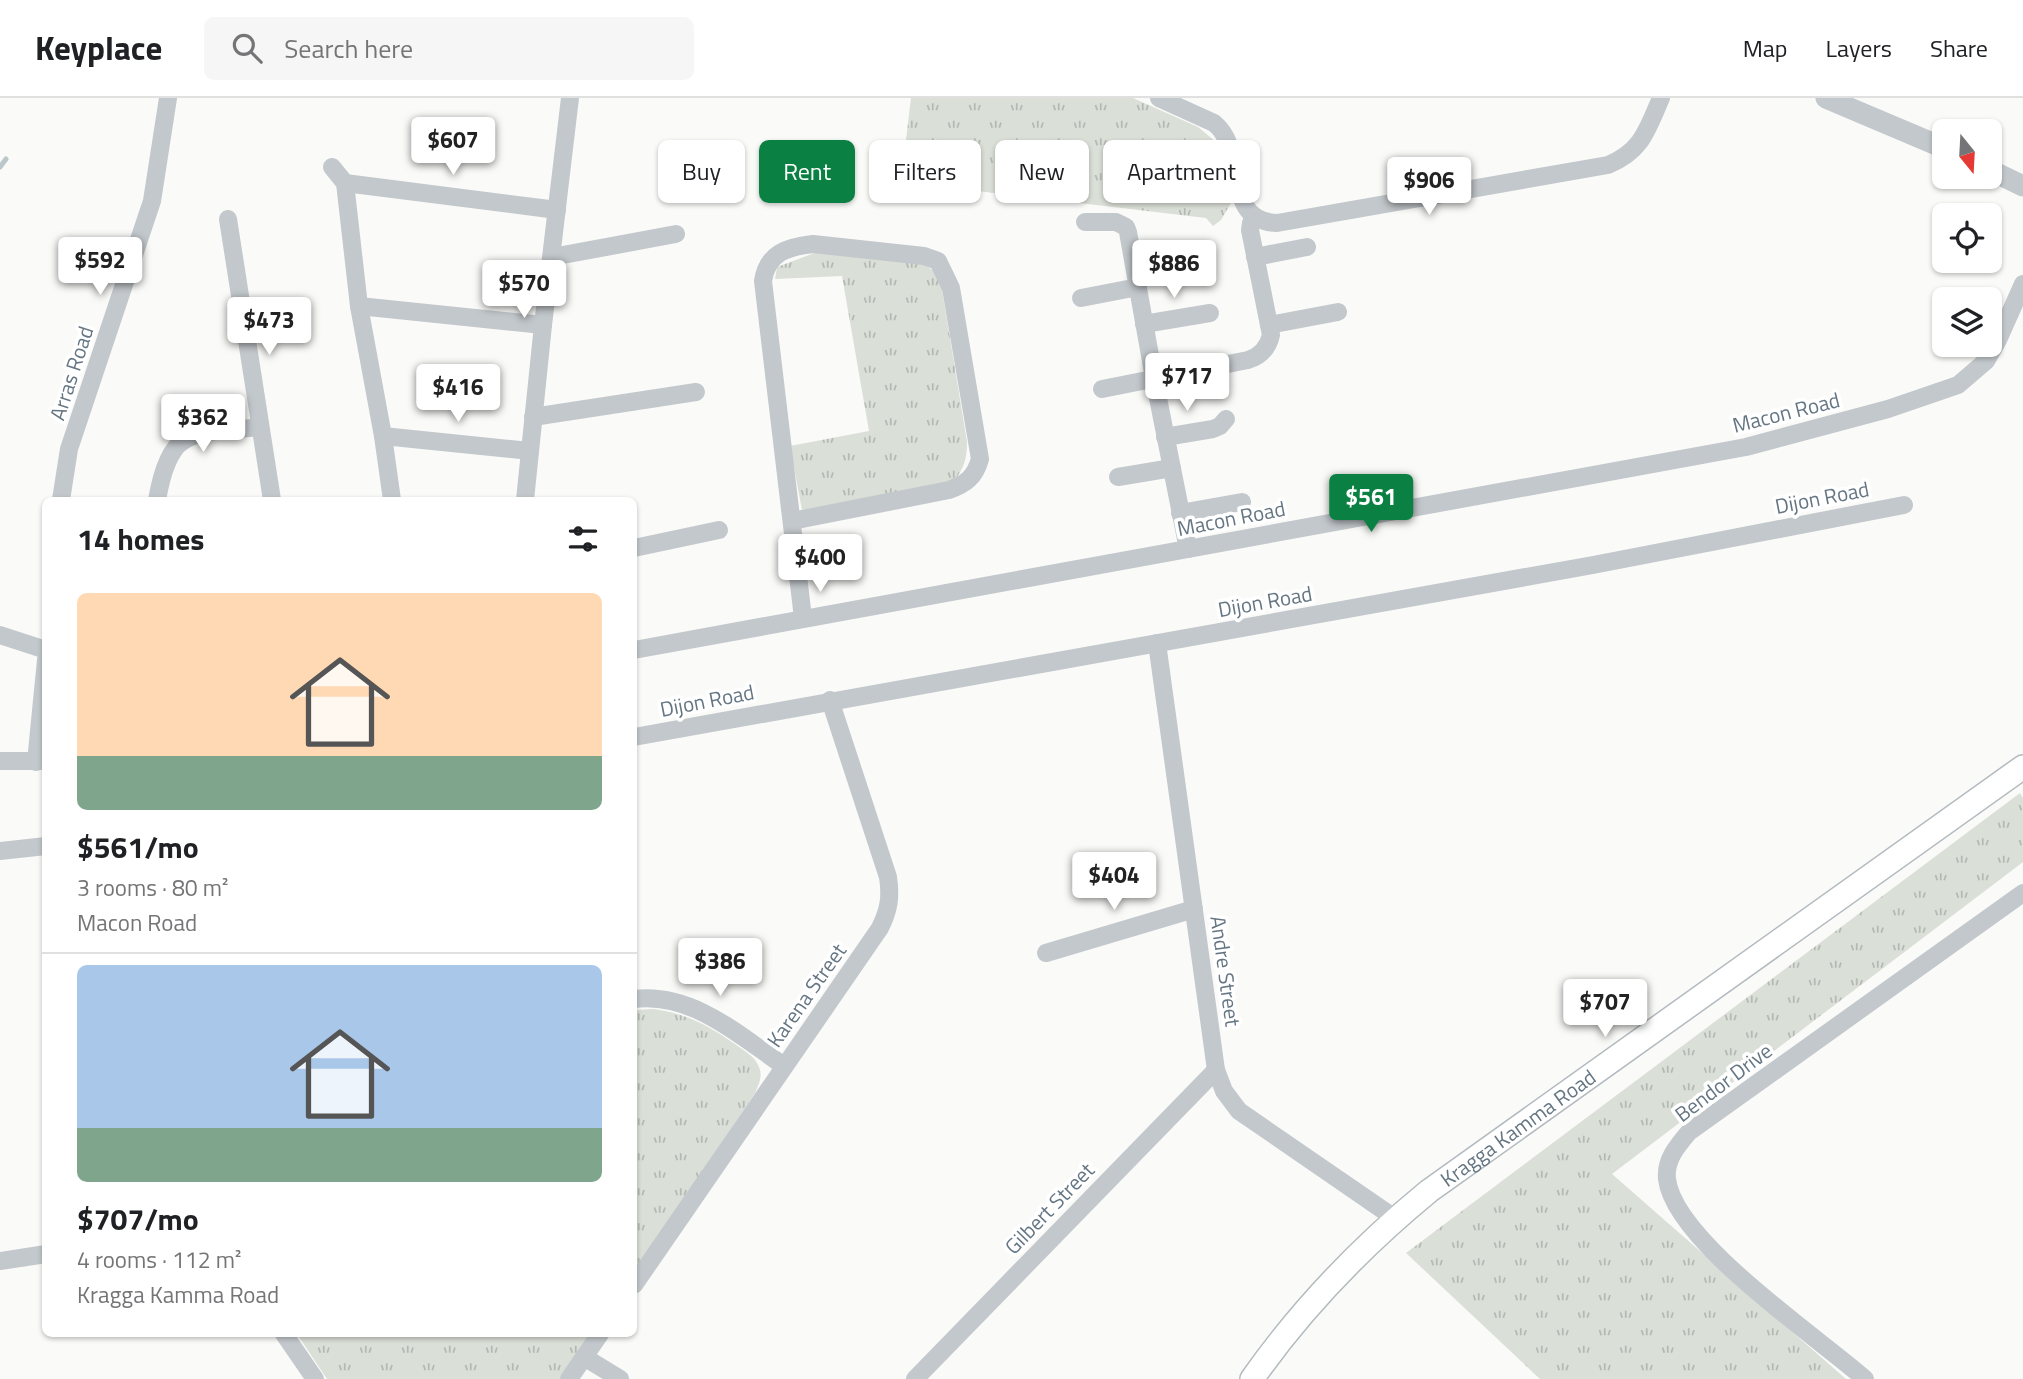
<!DOCTYPE html>
<html lang="en">
<head>
<meta charset="utf-8">
<style>
	:root { --surface:#fff; --page:#f6f6f6; --text:#202124; --muted:#757577; --line:#e0e0e0; --accent:#0b8043 }
	body { margin:0; font-family:"Titillium Web",sans-serif; background:var(--page); color:var(--text); height:100vh; display:flex; flex-direction:column; font-size:26px; white-space:nowrap }
	* { box-sizing:border-box; margin:0 }
	p { font-size:23px; color:var(--muted) }
	.icon { flex:none; width:38px; height:38px; fill:none; stroke:currentColor; stroke-width:2; stroke-linecap:round; stroke-linejoin:round }
	.map { position:relative; flex:1; overflow:hidden }
	.details { position:absolute; left:42px; top:399px; width:595px; height:840px; display:flex; flex-direction:column; background:var(--surface); border-radius:10px; box-shadow:0 2px 5px #0004 }
	.details>* { flex:none }
	.guide { position:absolute; left:658px; top:42px; width:665px; height:63px; display:flex; gap:14px }
	.needle { width:46px; rotate:162deg }
	.buttons { position:absolute; left:1932px; top:21px; display:grid; gap:14px }
	.buttons a { display:grid; place-items:center; width:70px; height:70px; border-radius:10px; background:var(--surface); box-shadow:0 2px 5px #0004; font-size:35px }
	.price { position:absolute; translate:-50% -60px; padding:0 16px; border-radius:7px; background:#fff; color:#222; font-size:23px; line-height:46px; filter:drop-shadow(0 2px 4px #0008) }
	.price::after { content:''; position:absolute; left:50%; top:42px; width:21px; height:16px; margin-left:-10px; background:inherit; clip-path:polygon(0 0,100% 0,50% 100%) }
	.price.selected { background:var(--accent); color:#fff }
	ul { padding:0; list-style:none }
	li { display:grid; align-content:center; gap:14px; height:371px; padding:0 35px }
	li+li { border-top:2px solid var(--line) }
	li span { display:grid; place-items:center; height:217px; border-radius:10px; color:#555 }
	li>.icon { margin-inline-start:auto }
	span .icon { width:126px; height:126px; fill:#fffc; stroke-width:1 }
	li b { font-size:30px }
	h2 { display:flex; justify-content:space-between; align-items:center; height:84px; padding:0 35px; font-size:30px }
	.tag { padding:0 24px; border-radius:10px; background:var(--surface); box-shadow:0 2px 5px #0004; font-size:24px; line-height:63px }
	.tag.selected { background:var(--accent); color:#fff }
	header { display:flex; align-items:center; gap:42px; box-sizing:border-box; height:98px; padding:0 35px; background:var(--surface); border-bottom:2px solid var(--line) }
	header strong { font-size:33px }
	nav { display:flex; gap:38px; margin-inline-start:auto; font-size:24px }
	.search { width:490px; height:63px; background:var(--page); display:flex; align-items:center; gap:18px; box-sizing:border-box; padding:0 24px; border-radius:10px; color:var(--muted); font-size:26px }
	.map>svg:first-child { display:block }
	.grass { fill:url(#grass-tufts) }
	.lines { fill:none; stroke-linecap:round; stroke-linejoin:round }
	.stream { stroke:#bbc7cb; stroke-width:5 }
	.secondary-casing { stroke:#b3babf; stroke-width:26 }
	.minor { stroke:#c3c8cc; stroke-width:18 }
	.tertiary { stroke:#c3c8cc; stroke-width:21 }
	.secondary { stroke:#fff; stroke-width:23 }
	.labels { text-anchor:middle; dominant-baseline:central; stroke-width:7; stroke-linejoin:round; paint-order:stroke }
	.street-label { font-size:21px; fill:#657683; stroke:#fff }
</style>
</head>
<body>
<header>
<strong>Keyplace</strong>
<div class="search"><svg class="icon" aria-label="search" viewBox="0 0 24 24"><circle cx="10" cy="10" r="6"/><path d="M15 15l6 6"/></svg>Search here</div>
<nav><a>Map</a><a>Layers</a><a>Share</a></nav>
</header>
<div class="map">
<svg width="2023" height="1281" viewBox="0 0 2023 1281">
	<defs>
		<pattern id="grass-tufts" width="24" height="20" patternUnits="userSpaceOnUse" patternTransform="scale(1.75)"><rect width="24" height="20" fill="#dadfd7"/><path d="M3 7l-1-3M5 7V3M7 7l1-3M15 17l-1-3M17 17v-4M19 17l1-3" fill="none" stroke="#b4b9b4"/></pattern>
	</defs>
	<rect width="100%" height="100%" fill="#fafaf8"/>
	<g class="grass">
		<path d="M911,0H1133L1198,29L1221,48L1230,82L1231,105L1221,122L1213,128L1206,120L901,84Z"/>
		<path d="M817,154L919,163L934,173L941,185L967,344C967,361 964,371 953,384L802,412L790,348L869,333L842,178L775,181L777,169Z"/>
		<path d="M2020,695L2023,700V764L1612,1076L1846,1281H1540L1406,1155Z"/>
		<path d="M654,911C688,916 707,927 735,946C744,953 755,958 759,969C763,978 759,986 755,995L634,1174V912Z"/>
		<path d="M297,1236H591L560,1281H327Z"/>
	</g>
	<g class="lines">
		<path class="stream" d="M0,69L6,61"/>
		<defs>
			<g id="secondary">
				<path id="s1" d="M1252,1281C1302,1210 1362,1148 1429,1093L2023,669"/>
			</g>
		</defs>
		<use href="#secondary" class="secondary-casing"/>
		<g class="minor">
			<path d="M1159,0L1214,25C1249,53 1221,123 1277,125L1608,67C1642,53 1647,32 1661,0"/>
			<path d="M332,69L345,85L359,208L383,338L392,402"/>
			<path d="M345,85L557,112"/>
			<path d="M228,121L272,402"/>
			<path d="M1085,124H1116L1126,129L1128,134L1154,280L1188,451"/>
			<path d="M552,159L676,136"/>
			<path d="M1255,159L1307,149"/>
			<path d="M1081,200L1138,189"/>
			<path d="M359,208L543,227"/>
			<path d="M1144,226L1210,215"/>
			<path d="M1269,227L1338,214"/>
			<path d="M1102,291L1248,262C1261,258 1268,250 1271,237L1250,132L1251,125L1255,120"/>
			<path d="M533,319L696,294"/>
			<path d="M383,338L530,353"/>
			<path d="M1165,339L1213,331L1220,328L1226,321"/>
			<path d="M1118,379L1172,370"/>
			<path d="M61,402L69,351L152,103L168,0"/>
			<path d="M157,402C160,385 167,353 183,343C204,330 237,332 260,329"/>
			<path d="M525,402L543,227L570,0"/>
			<path d="M1180,415L1242,404"/>
			<path d="M792,423L949,392C966,386 975,379 980,361L951,190L938,163L924,158L813,146C787,149 767,155 763,183L803,520"/>
			<path d="M634,450L719,432"/>
			<path d="M0,537L46,552"/>
			<path d="M1157,545L1216,972L1224,993L1239,1013L1396,1121"/>
			<path d="M634,552L1746,349L1888,311L1958,287L1986,263L1998,242L2023,186"/>
			<path d="M634,639L1593,467L1904,407"/>
			<path d="M0,663H45"/>
			<path d="M36,664L46,562"/>
			<path d="M0,753L46,748"/>
			<path d="M1046,855L1194,811"/>
			<path d="M634,901C692,894 739,937 784,968"/>
			<path d="M0,1163L46,1156"/>
			<path d="M634,1187L880,830C889,812 891,799 888,779L830,602"/>
			<path d="M284,1236L315,1281"/>
			<path d="M584,1259L620,1281"/>
			<path d="M569,1281L600,1236"/>
			<path d="M915,1281L1216,972"/>
			<path d="M1865,1281C1819,1240 1674,1143 1667,1081C1665,1062 1677,1048 1689,1034L2023,795"/>
		</g>
		<g class="tertiary">
			<path d="M1826,0L1944,50"/>
			<path d="M1990,72L2023,88"/>
		</g>
		<use href="#secondary" class="secondary"/>
	</g>
	<g class="labels">
		<g class="street-label">
			<text transform="translate(71 275) rotate(-72)">Arras Road</text>
			<text transform="translate(1786 314) rotate(-14)">Macon Road</text>
			<text transform="translate(1822 399) rotate(-11)">Dijon Road</text>
			<text transform="translate(1231 420) rotate(-11)">Macon Road</text>
			<text transform="translate(1265 503) rotate(-10)">Dijon Road</text>
			<text transform="translate(707 602) rotate(-11)">Dijon Road</text>
			<text transform="translate(1226 873) rotate(82)">Andre Street</text>
			<text transform="translate(806 897) rotate(-55)">Karena Street</text>
			<text transform="translate(1723 984) rotate(-37)">Bendor Drive</text>
			<text stroke="none"><textPath href="#s1" startOffset="368">Kragga Kamma Road</textPath></text>
			<text transform="translate(1049 1110) rotate(-46)">Gilbert Street</text>
		</g>
	</g>
</svg>
<div class="buttons">
<a><svg class="needle" viewBox="-14 -14 28 28"><path d="M0-13l5 13h-10z" fill="#e53935"/><path d="M0 13l5-13h-10z" fill="#757577"/></svg></a>
<a><svg class="icon" aria-label="locate" viewBox="0 0 24 24"><circle cx="12" cy="12" r="6"/><path d="M12 2v4M12 18v4M2 12h4M18 12h4"/></svg></a>
<a><svg class="icon" aria-label="layers" viewBox="0 0 24 24"><path d="M12 4l9 5-9 5-9-5zM3 14l9 5 9-5"/></svg></a>
</div>
<b class="price" style="left:453px;top:79px">$607</b>
<b class="price" style="left:1429px;top:119px">$906</b>
<b class="price" style="left:100px;top:199px">$592</b>
<b class="price" style="left:1174px;top:202px">$886</b>
<b class="price" style="left:524px;top:222px">$570</b>
<b class="price" style="left:269px;top:259px">$473</b>
<b class="price" style="left:1187px;top:315px">$717</b>
<b class="price" style="left:458px;top:326px">$416</b>
<b class="price" style="left:203px;top:356px">$362</b>
<b class="price selected" style="left:1371px;top:436px">$561</b>
<b class="price" style="left:820px;top:496px">$400</b>
<b class="price" style="left:1114px;top:814px">$404</b>
<b class="price" style="left:720px;top:900px">$386</b>
<b class="price" style="left:1605px;top:941px">$707</b>
<div class="guide">
<a class="tag">Buy</a>
<a class="tag selected">Rent</a>
<a class="tag">Filters</a>
<a class="tag">New</a>
<a class="tag">Apartment</a>
</div>
<section class="details">
<h2>14 homes<svg class="icon" aria-label="filters" viewBox="0 0 24 24"><path d="M4 7h16M4 17h16"/><circle cx="9" cy="7" r="2"/><circle cx="15" cy="17" r="2"/></svg></h2>
<ul>
<li><span style="background:linear-gradient(#ffd9b3 75%,#7fa58c 0)"><svg class="icon" aria-label="home" viewBox="0 0 24 24"><path d="M3 11l9-7 9 7M6 9v11h12V9"/></svg></span><div><b>$561/mo</b><p>3 rooms · 80 m²</p><p>Macon Road</p></div></li>
<li><span style="background:linear-gradient(#a9c7e8 75%,#7fa58c 0)"><svg class="icon" aria-label="home" viewBox="0 0 24 24"><path d="M3 11l9-7 9 7M6 9v11h12V9"/></svg></span><div><b>$707/mo</b><p>4 rooms · 112 m²</p><p>Kragga Kamma Road</p></div></li>
</ul>
</section>
</div>
</body>
</html>
